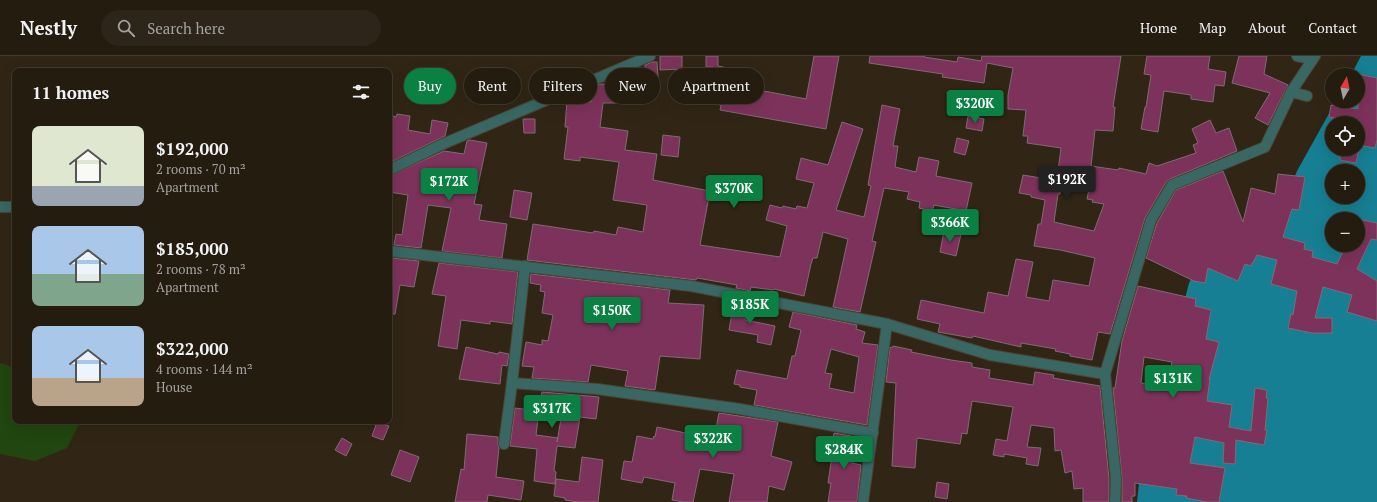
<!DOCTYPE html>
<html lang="en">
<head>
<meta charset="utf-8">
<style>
	:root { --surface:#251c10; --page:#2d2519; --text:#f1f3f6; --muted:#a3a19f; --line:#423a30; --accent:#0b8043 }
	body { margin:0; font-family:"PT Serif",serif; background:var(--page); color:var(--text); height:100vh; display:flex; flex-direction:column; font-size:15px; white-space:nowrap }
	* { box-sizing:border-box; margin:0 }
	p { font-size:13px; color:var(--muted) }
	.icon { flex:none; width:22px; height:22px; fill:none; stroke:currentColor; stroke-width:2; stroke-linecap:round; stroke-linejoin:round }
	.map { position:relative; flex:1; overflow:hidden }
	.drawer { position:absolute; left:12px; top:12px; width:380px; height:356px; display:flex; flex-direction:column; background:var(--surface); border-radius:8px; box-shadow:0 4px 16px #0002,0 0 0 1px var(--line) }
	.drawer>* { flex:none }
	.hud { position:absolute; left:404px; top:12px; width:380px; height:36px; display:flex; gap:8px }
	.needle { width:26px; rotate:9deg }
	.controls { position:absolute; left:1325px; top:12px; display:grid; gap:8px }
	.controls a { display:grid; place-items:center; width:40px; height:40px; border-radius:50%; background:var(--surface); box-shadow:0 4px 16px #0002,0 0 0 1px var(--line); font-size:20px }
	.price { position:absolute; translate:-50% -34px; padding:0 9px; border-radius:4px; background:var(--accent); color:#fff; font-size:13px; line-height:26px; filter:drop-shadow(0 1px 2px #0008) }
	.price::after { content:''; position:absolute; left:50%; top:24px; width:12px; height:9px; margin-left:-6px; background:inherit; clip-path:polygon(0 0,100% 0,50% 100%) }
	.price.current { background:#222; color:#fff }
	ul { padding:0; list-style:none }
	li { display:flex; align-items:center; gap:12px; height:100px; padding:0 20px }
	li span { display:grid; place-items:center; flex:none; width:112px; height:80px; border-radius:8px; color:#555 }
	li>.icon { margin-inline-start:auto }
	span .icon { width:48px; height:48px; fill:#fffc; stroke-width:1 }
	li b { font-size:17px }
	h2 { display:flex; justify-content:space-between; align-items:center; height:48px; padding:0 20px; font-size:17px }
	.tag { padding:0 14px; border-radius:18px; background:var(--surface); box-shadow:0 4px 16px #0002,0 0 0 1px var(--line); font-size:14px; line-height:36px }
	.tag.current { background:var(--accent); color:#fff }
	header { display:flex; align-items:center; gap:24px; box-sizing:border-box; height:56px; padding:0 20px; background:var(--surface); border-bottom:1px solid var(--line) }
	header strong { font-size:19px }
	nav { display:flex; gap:22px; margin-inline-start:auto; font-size:14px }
	.search { width:280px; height:36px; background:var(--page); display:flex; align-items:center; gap:10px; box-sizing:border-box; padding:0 14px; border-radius:22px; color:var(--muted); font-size:15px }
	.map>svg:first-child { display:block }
	.green { fill:#21460f }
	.water { fill:#167f94; fill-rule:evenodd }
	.building { fill:#7d325b; stroke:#806a74; fill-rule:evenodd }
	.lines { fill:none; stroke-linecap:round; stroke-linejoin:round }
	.minor-casing { stroke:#4e4435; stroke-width:12 }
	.minor { stroke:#386764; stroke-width:10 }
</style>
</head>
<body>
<header>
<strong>Nestly</strong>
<div class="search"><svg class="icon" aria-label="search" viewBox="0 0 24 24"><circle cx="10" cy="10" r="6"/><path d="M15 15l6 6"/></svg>Search here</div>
<nav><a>Home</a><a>Map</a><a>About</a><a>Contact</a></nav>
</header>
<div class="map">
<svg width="1377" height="446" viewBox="0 0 1377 446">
	<rect width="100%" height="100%" fill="#312616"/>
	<path class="green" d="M1,307L15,312V365H83L79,368L67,392L35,405L0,398V308Z"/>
	<path class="water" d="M1361,0H1377V446H1137L1141,409L1181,381L1180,262L1189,227L1216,179L1266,193L1297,115L1336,45H1358V19H1351ZM1332,67H1358V93H1332ZM1332,115H1358V141H1332ZM1332,163H1358V189H1332Z"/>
	<g class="building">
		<path d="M660,0H682V13L660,14Z"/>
		<path d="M706,0H718V10L741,15L738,30L806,43L814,0H839L826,73L720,54L721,49L706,46L713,11H706Z"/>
		<path d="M870,0H924V1L957,6L958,1L981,5L982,0H1121L1113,51H1115L1113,75L1095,74L1091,110L1118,114L1119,112L1146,118L1149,107L1157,110L1196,97L1193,89L1198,87L1192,73L1210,64L1216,77L1229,72L1237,95L1170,123L1166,126L1145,162L1110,278L1098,276L1092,304L1070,300V298L1055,295L1056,293L1021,287V291L973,280L972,282L938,276L940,268L917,263L921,244L984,257L988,236L1008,240L1016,203L1033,206L1026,241L1049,245L1053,224L1089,230L1095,202L1060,194L1034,190L1038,168H1041L1045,144L1031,141V139L1019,137L1023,119L1047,123L1048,113L1058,115L1061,92L1027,87L1028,80H1023L1026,54L1008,53V39L1013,12L987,7L984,27L942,21L943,18L869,7ZM1062,124L1090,128L1087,143L1093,144L1092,146L1104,148L1094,175L1054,166L1058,138H1060Z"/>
		<path d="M1147,0H1210L1208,13L1226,16L1224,30L1215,29L1213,46L1191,43V39L1164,35L1158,76L1141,73L1145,51H1146L1151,19L1144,18Z"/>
		<path d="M1239,0H1267L1264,18L1288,29L1268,69L1255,62L1270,37L1232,27Z"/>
		<path d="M652,6H657L659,36L629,37V47H603L600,71L628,75L625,94L657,98L653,124L710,135L700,189L780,201L787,170L766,164L770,149L782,152L783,150L796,153L797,150L807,152L814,127L796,123L801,102L828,109L842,66L863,73L836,154L864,161L871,130L868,129L882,49L900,53L893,90H898L895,111L916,116L919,101L939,105L936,120L972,127L966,155L934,149L932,155L919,152L920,146L907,143L909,136L884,132L872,185L876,186L860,256L833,251L848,183L823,176L817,202H813L811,208L804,240L774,233L773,234L751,231L750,235L736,232L737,229L697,222L696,224L527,204L533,168L593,177L594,175L616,179L618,171L643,176L647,149L613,144L619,106L580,101V105L564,103L568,71H565L567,44L591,46L593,31L600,28L619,29V20L636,13H645V9Z"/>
		<path d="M1358,18L1377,22V84L1375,92L1358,89V67H1339L1340,63L1329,61L1331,49L1358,53Z"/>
		<path d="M397,58L410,60L408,74L430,78L432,64L448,67L445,80L389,107V59L396,61Z"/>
		<path d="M968,60L984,63L982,75L966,72Z"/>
		<path d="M523,63H535V77H524Z"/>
		<path d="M663,79L680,81L678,101L661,99Z"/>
		<path d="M957,82L969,85L965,99L954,96Z"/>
		<path d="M470,84L487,87L474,148L482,149L479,164L507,168L502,202L442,195L451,152L428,149L421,192L394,189L396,178L402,179L408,139L389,136V120L444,95L464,98L467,85Z"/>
		<path d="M1341,93H1359L1356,107L1340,104Z"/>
		<path d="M1223,115L1243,166L1251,132L1275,138L1278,118L1305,121L1299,154L1292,153L1283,181L1305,187L1304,193L1313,195L1312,201L1337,208L1346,189H1358V163L1377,167V184L1371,183L1357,213L1377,225V265L1347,256L1352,239L1323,231L1315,262H1332V277H1312L1288,272L1291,258L1293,259L1297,235L1271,228L1277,204L1257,199L1251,210L1245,208L1238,225L1208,212L1205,227L1194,225L1146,202L1157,167L1176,134Z"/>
		<path d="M514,134L532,137L527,164L510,161Z"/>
		<path d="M944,175L961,178L956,200L940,196Z"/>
		<path d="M392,202L419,205L414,231L400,229L395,258H389V213L391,203Z"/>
		<path d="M439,207L518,216L512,268L490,265V268L461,264L457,293L438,290L446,240L432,238Z"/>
		<path d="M531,218L670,234L668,247L704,249L700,303L660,300L655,334L625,330L628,315L591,309L588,326L532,322L534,311L522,310L526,286L542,289V284L548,285L553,259L542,257L545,236L540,235L541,229L530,227Z"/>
		<path d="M1138,230L1196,243L1195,250L1211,254L1206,283L1219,286L1209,323H1210L1207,345L1232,349L1229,371L1251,375L1255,332L1267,334L1266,342H1268L1265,374H1267L1264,389L1236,384L1235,408L1223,407L1224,387L1195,381L1190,407L1225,412L1219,446H1207L1186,442L1187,440L1176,439L1177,433L1135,427V440H1132V446H1122V422L1113,332H1115L1122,285ZM1144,301L1172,306L1167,331L1141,327Z"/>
		<path d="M734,245L748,248L745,264L775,270L771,289L757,286L758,279L729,274Z"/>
		<path d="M793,256L857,269L856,273L865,276L862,287L878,289L867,369L754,349L757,334L740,331V329L734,328L737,314L787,323L792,300H795L801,274L789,271ZM831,293L859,301L854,337L829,332L832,318L825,317Z"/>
		<path d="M893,290L912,294L911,296L951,304L972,307V311L990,314L989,322L1033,329L1035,316L1054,319L1053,322L1100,330L1109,423V446H1083V432L1074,433L1072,415L1065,417L1061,394L1055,395L1054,372L1031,369L1027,391L1041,392L1038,410L1026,408L1027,402L1004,398V401L993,399L996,383L1007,385L1013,351L972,345L967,378L962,377L960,388L917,382L915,412L892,410L896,327L886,326L890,291L892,292Z"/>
		<path d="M466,291L498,298L499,296L509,298L507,310L502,309L500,328L459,323Z"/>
		<path d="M542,336L599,341L596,363L580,361L575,392L557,390L554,415L556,416L555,428L534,425L537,393L510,390L515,352L539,355L536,379L558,382L557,386L562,357L539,353Z"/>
		<path d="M719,357L778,366L771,400L792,406L784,434L769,430L767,446H729L734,418L700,413L693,446H684L672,444L675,427L644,421L642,427L621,423L624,405L632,406L637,380L653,383L654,380L655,381L657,371L714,383Z"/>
		<path d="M377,366L389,370L383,384L372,380Z"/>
		<path d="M834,377L856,381L852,407L861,409L857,446H828L831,427H828L832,400H830Z"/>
		<path d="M467,378L498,381V388L499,392L496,421L524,425L521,444L488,439L487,446H455L461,413L464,414Z"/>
		<path d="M342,382L352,388L346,400L335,394Z"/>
		<path d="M400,394L419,401L410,426L391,419Z"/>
		<path d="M582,401L603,404L598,446H578L565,444V442L554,440L556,423L579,426Z"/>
		<path d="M937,426L949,428L947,443L935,441Z"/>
	</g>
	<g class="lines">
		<defs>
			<g id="minor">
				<path d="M1297,0L1312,3"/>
				<path d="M1291,36L1307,40"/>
				<path d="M389,114L443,88L650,0"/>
				<path d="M0,151H15"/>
				<path d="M389,195L691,230L887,268L990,299L1105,318"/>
				<path d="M512,327L597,333L740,353L873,377"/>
				<path d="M504,388L512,327L525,210"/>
				<path d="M863,446L887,268"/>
				<path d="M1115,446L1116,423L1105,318L1151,164L1172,129L1265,91L1291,36L1315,0"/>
			</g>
		</defs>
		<use href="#minor" class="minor-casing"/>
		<use href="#minor" class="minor"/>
	</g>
</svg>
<div class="controls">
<a><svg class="needle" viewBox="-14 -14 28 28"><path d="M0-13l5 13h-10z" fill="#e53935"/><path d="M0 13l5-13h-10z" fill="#a3a19f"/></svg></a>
<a><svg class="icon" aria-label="locate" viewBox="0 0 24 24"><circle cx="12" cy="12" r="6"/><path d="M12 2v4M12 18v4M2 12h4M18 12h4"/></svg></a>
<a>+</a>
<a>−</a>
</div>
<b class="price" style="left:975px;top:68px">$320K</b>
<b class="price current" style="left:1067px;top:144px">$192K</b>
<b class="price" style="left:449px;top:146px">$172K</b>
<b class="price" style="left:734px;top:153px">$370K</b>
<b class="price" style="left:950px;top:187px">$366K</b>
<b class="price" style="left:750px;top:269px">$185K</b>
<b class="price" style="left:612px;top:275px">$150K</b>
<b class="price" style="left:1173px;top:343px">$131K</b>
<b class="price" style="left:552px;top:373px">$317K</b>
<b class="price" style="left:713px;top:403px">$322K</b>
<b class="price" style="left:844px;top:414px">$284K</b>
<div class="hud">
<a class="tag current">Buy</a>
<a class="tag">Rent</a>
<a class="tag">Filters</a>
<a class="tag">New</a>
<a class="tag">Apartment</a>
</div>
<section class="drawer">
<h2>11 homes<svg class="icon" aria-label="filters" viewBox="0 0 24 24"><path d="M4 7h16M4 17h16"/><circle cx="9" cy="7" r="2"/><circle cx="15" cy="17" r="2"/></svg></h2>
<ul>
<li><span style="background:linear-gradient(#dfe7d0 75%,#9aa5b1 0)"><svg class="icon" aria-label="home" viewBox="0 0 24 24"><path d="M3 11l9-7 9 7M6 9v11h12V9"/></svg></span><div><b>$192,000</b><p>2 rooms · 70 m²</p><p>Apartment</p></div></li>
<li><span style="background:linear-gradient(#a9c7e8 60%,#7fa58c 0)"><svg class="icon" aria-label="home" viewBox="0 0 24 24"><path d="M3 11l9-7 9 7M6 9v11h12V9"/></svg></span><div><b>$185,000</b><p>2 rooms · 78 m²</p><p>Apartment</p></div></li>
<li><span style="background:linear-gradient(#a9c7e8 65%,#b9a48a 0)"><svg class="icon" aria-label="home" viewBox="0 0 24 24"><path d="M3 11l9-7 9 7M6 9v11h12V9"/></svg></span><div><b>$322,000</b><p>4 rooms · 144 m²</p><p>House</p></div></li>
</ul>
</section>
</div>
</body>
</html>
